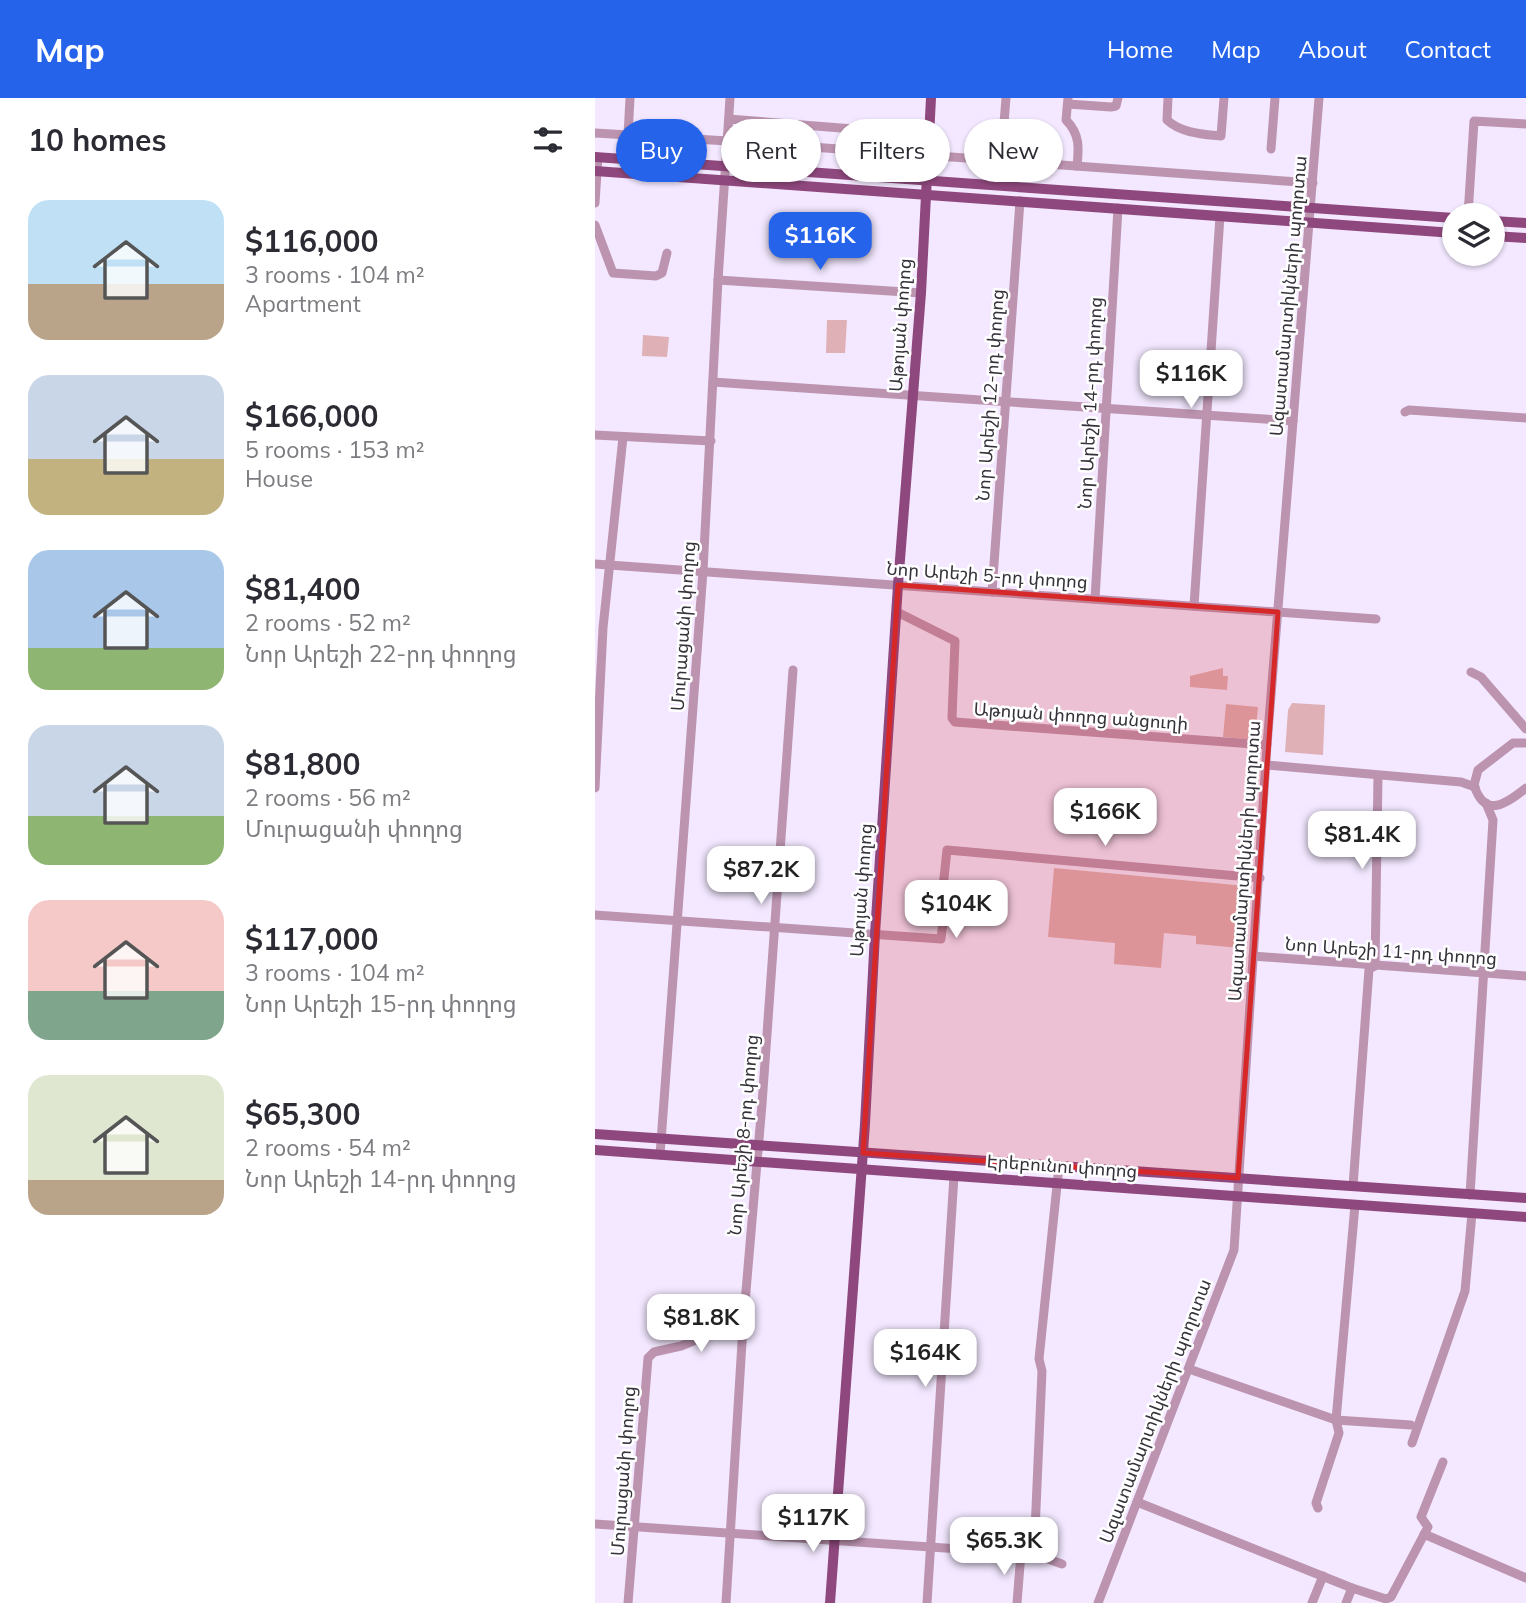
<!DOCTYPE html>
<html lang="en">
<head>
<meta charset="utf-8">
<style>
	:root { --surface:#fff; --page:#f2f2f3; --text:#2b2b33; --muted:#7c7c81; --accent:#2563eb }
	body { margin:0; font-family:Mulish,"Noto Sans Armenian",sans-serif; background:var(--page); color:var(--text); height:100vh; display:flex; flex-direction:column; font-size:26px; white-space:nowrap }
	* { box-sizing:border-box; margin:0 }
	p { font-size:23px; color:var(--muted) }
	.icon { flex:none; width:38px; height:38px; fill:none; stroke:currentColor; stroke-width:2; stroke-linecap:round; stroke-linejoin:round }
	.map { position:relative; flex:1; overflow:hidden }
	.details { display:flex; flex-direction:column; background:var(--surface); width:595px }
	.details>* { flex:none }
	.banner { position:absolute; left:21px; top:21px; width:665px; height:63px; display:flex; gap:14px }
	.tools { position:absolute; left:847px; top:105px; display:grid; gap:14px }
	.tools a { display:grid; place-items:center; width:63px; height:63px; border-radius:50%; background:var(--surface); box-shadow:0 2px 5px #0004; font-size:35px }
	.price { position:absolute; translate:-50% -60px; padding:0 16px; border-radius:14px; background:#fff; color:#222; font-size:23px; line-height:46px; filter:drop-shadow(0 2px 4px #0008) }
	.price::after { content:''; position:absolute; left:50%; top:42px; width:21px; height:16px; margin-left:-10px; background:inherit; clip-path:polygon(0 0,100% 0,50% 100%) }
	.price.on { background:var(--accent); color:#fff }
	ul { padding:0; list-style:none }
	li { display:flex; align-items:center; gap:21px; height:175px; padding:0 28px }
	li span { display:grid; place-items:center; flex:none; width:196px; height:140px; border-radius:21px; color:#555 }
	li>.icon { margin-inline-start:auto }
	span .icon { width:84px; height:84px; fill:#fffc; stroke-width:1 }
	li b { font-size:30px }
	h2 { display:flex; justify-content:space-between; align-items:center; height:84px; padding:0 28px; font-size:30px }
	.pill { padding:0 24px; border-radius:32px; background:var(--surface); box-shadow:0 2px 5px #0004; font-size:24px; line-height:63px }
	.pill.on { background:var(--accent); color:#fff }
	header { display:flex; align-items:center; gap:42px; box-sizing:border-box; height:98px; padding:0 35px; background:var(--accent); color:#fff }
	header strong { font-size:33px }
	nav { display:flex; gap:38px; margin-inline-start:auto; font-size:24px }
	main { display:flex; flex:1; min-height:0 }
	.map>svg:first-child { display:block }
	.green { fill:#dfb0b6 }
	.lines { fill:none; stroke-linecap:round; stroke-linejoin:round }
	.minor { stroke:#bd94b0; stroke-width:9 }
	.major { stroke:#8f487d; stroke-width:10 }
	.marked { fill:#d62828; fill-opacity:0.2; stroke:#d62828; stroke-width:5; stroke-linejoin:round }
	.labels { text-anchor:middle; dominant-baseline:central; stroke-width:5; stroke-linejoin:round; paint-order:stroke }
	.street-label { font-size:18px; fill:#36323b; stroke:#fff }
</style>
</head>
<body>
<header>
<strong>Map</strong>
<nav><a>Home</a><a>Map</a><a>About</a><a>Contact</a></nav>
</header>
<main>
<section class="details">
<h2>10 homes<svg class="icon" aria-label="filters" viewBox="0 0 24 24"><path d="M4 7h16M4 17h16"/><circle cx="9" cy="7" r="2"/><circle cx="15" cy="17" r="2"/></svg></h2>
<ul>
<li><span style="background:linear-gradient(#bfe0f5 60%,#b9a48a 0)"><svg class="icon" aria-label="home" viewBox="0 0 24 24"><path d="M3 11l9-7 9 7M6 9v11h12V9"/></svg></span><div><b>$116,000</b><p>3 rooms · 104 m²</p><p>Apartment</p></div></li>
<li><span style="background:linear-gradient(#c9d6e8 60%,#c2b280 0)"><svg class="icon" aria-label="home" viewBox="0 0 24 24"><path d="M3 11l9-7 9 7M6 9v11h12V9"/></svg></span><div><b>$166,000</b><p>5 rooms · 153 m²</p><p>House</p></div></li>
<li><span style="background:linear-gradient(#a9c7e8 70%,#8fb573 0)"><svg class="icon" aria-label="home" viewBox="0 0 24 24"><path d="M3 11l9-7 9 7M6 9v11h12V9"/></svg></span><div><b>$81,400</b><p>2 rooms · 52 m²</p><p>Նոր Արեշի 22-րդ փողոց</p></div></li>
<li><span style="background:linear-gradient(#c9d6e8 65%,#8fb573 0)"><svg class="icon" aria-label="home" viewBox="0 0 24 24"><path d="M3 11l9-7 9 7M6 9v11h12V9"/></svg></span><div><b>$81,800</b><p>2 rooms · 56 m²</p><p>Մուրացանի փողոց</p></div></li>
<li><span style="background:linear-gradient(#f6c9c9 65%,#7fa58c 0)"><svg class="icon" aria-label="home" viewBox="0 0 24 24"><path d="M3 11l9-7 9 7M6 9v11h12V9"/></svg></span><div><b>$117,000</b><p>3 rooms · 104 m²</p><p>Նոր Արեշի 15-րդ փողոց</p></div></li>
<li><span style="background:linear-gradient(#dfe7d0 75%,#b9a48a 0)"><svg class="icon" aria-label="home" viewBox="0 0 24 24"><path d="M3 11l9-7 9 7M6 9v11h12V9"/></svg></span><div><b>$65,300</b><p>2 rooms · 54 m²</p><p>Նոր Արեշի 14-րդ փողոց</p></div></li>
</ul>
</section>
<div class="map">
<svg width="931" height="1505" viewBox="0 0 931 1505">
	<rect width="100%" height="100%" fill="#f3e8ff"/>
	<g class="green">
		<path d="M232,222H252L250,255H231Z"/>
		<path d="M48,237L74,239L72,259L47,258Z"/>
		<path d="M628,570V578H633L632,592L595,589V578Z"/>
		<path d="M697,605L730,607L728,657L690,654L693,612Z"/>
		<path d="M631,606L663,609L660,642L628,639Z"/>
		<path d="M459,770L651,788L645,850L601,846V838L569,835L566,870L519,866L520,845L453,839Z"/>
	</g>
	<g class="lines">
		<g class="minor">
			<path d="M473,0L471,22C485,36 484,50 482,68"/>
			<path d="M573,0L572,22C586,35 607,36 626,38L629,0"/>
			<path d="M473,6L516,9L521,8L523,0"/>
			<path d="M134,21L334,37"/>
			<path d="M0,35L133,43L718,85"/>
			<path d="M33,38L35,0"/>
			<path d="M676,51L680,0"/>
			<path d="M253,52L254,31"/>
			<path d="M406,63L411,0"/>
			<path d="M0,105L3,59"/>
			<path d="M873,117L879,23L931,26"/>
			<path d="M0,127L18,175L61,178L67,175L72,155"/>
			<path d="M123,182L326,195"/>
			<path d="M118,284L698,323"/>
			<path d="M810,314L814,312L931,320"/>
			<path d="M0,337L116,343"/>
			<path d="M0,466L781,521"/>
			<path d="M397,494L425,103"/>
			<path d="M500,501L523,110"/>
			<path d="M599,508L625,118"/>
			<path d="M302,514L360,543L357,620L360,624L672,647"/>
			<path d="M876,574L886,579L931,631"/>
			<path d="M931,645H918L883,672L879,687C890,722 912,705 931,690"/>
			<path d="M671,667L866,684L880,689"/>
			<path d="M0,690L8,530L28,339"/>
			<path d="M0,817L346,841L351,798L348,789L352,752L665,780"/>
			<path d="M658,858L931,878"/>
			<path d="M65,1057L108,473L123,182L135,0"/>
			<path d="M758,1088L774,871L780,868L783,678"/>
			<path d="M875,1097L898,722L891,705"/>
			<path d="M594,1271L741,1322L816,1327"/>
			<path d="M817,1345L870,1193L877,1115"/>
			<path d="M542,1404L757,1490L791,1501L796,1499L833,1429L826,1419L848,1364"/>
			<path d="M723,1410L721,1405L744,1335L741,1322L760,1107"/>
			<path d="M0,1426L439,1456L467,1466"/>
			<path d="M829,1436L931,1480"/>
			<path d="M439,1456L447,1273L444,1261L464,1068"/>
			<path d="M33,1505L53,1260L59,1254L86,1248L113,1237L148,1228"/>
			<path d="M131,1505L148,1228L167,1006L198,572"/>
			<path d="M332,1505L359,1078"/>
			<path d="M422,1505L426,1455"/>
			<path d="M503,1505L639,1152L672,647L724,0"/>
			<path d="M717,1505L728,1478"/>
			<path d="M751,1505L757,1490"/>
		</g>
		<g class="major">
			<path d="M0,59L859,120"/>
			<path d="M0,73L859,135"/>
			<path d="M898,123L931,125"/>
			<path d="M898,138L931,140"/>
			<path d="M0,1036L931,1100"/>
			<path d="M0,1052L931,1119"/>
			<path d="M235,1505L270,1026L280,836L303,487L326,195L336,0"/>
		</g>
	</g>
	<path class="marked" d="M303,487L683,514L643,1080L268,1055Z"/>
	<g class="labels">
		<g class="street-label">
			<text transform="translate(693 198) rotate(-85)">Ազատամարտիկների պողոտա</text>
			<text transform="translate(305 227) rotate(-86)">Աթոյան փողոց</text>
			<text transform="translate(395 297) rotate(-86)">Նոր Արեշի 12-րդ փողոց</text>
			<text transform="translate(495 305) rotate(-87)">Նոր Արեշի 14-րդ փողոց</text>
			<text transform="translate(392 477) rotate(4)">Նոր Արեշի 5-րդ փողոց</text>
			<text transform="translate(88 528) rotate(-86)">Մուրացանի փողոց</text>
			<text transform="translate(486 618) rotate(4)">Աթոյան փողոց անցուղի</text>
			<text transform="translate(649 763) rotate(-86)">Ազատամարտիկների պողոտա</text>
			<text transform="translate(266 792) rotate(-86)">Աթոյան փողոց</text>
			<text transform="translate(796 853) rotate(4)">Նոր Արեշի 11-րդ փողոց</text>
			<text transform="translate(148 1037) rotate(-85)">Նոր Արեշի 8-րդ փողոց</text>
			<text transform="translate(467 1068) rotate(4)">Էրեբունու փողոց</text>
			<text transform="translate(560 1313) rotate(-69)">Ազատամարտիկների պողոտա</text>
			<text transform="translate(28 1373) rotate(-86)">Մուրացանի փողոց</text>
		</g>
	</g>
</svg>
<div class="tools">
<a><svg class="icon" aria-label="layers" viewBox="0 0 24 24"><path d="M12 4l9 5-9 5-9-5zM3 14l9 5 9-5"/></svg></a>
</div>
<b class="price on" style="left:225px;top:174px">$116K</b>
<b class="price" style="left:596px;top:312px">$116K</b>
<b class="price" style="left:510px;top:750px">$166K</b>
<b class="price" style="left:767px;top:773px">$81.4K</b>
<b class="price" style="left:166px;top:808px">$87.2K</b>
<b class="price" style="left:361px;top:842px">$104K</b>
<b class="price" style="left:106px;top:1256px">$81.8K</b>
<b class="price" style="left:330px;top:1291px">$164K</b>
<b class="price" style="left:218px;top:1456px">$117K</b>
<b class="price" style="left:409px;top:1479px">$65.3K</b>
<div class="banner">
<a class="pill on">Buy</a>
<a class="pill">Rent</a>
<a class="pill">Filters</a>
<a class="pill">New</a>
</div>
</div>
</main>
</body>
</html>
